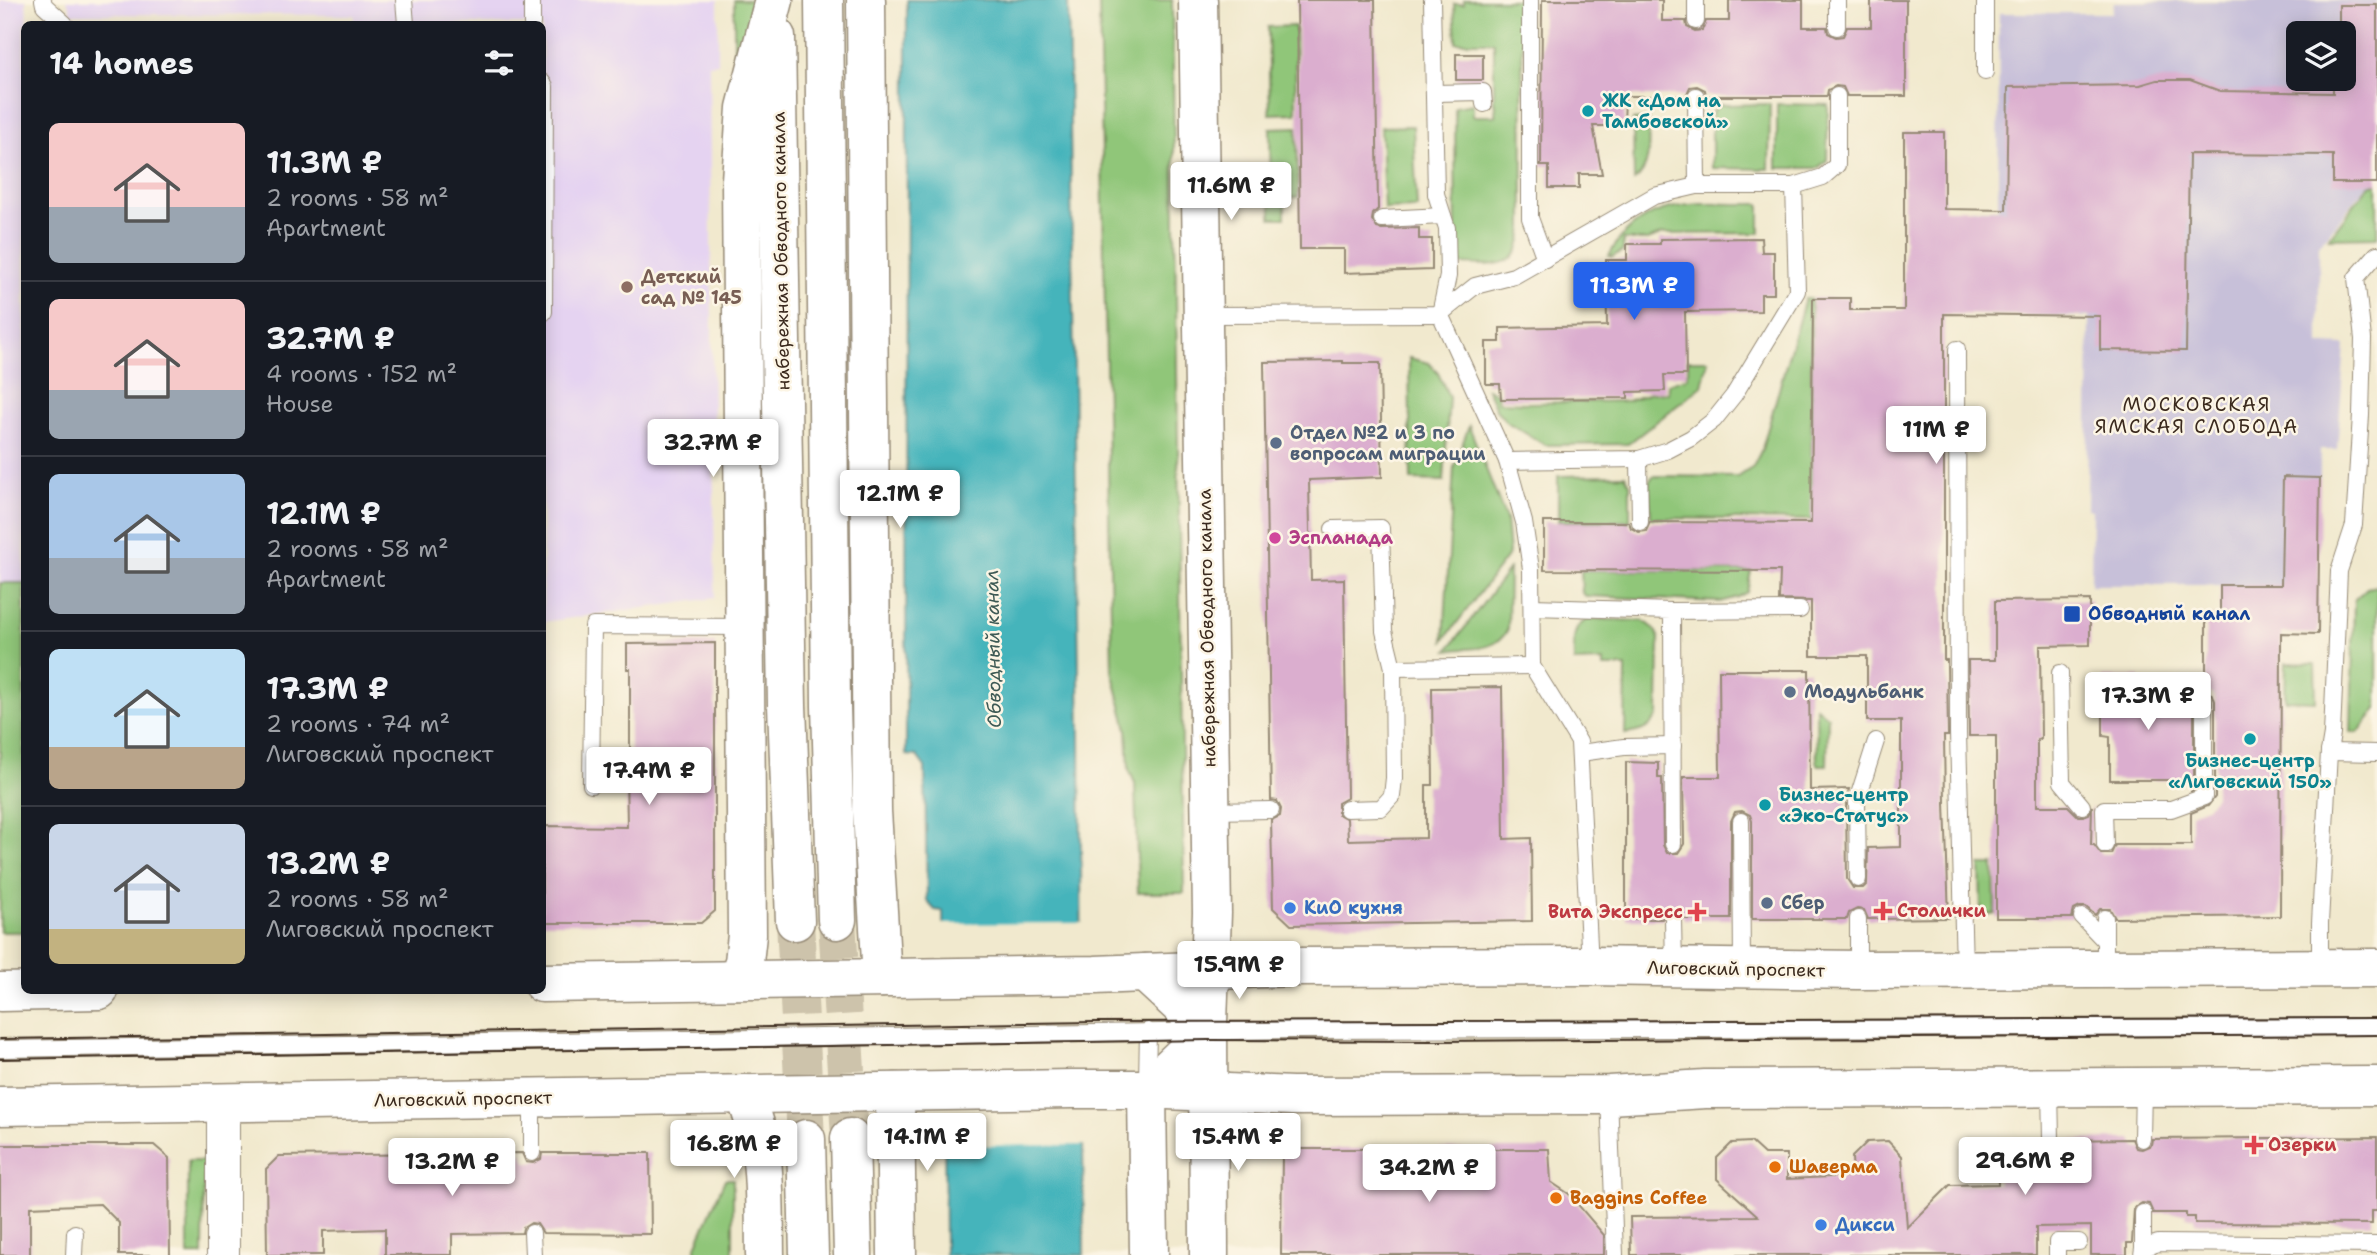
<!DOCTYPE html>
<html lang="en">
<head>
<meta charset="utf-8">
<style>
	:root { --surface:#171b24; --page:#242831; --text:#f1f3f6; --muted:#9ea1a6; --line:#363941; --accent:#2563eb }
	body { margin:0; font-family:"Shantell Sans",sans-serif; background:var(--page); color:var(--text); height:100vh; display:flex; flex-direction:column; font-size:26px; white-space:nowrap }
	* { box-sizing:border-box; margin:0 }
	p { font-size:23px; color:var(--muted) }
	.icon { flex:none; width:38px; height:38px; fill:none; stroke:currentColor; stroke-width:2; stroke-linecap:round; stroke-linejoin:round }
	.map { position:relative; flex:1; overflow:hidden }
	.sheet { position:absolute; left:21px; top:21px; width:525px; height:973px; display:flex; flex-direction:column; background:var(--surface); border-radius:10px; box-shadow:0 4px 18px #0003 }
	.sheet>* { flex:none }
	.buttons { position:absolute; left:2286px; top:21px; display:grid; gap:14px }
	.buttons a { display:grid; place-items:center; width:70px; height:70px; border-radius:10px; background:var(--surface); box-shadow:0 4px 18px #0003; font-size:35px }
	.price { position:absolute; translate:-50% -60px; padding:0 16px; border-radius:7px; background:#fff; color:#222; font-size:23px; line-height:46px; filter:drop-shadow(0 2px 4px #0008) }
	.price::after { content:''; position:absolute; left:50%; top:42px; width:21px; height:16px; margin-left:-10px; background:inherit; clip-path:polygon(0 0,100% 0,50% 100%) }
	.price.active { background:var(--accent); color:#fff }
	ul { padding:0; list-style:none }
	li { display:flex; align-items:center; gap:21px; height:175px; padding:0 28px }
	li+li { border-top:2px solid var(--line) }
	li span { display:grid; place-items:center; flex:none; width:196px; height:140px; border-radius:10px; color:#555 }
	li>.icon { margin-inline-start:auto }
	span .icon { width:84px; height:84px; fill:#fffc; stroke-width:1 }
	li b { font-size:30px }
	h2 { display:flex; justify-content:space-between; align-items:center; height:84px; padding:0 28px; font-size:30px }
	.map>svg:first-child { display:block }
	.built { fill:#e5d3f1 }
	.industrial { fill:#c7c0d9; fill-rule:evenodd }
	.green { fill:#90c679; stroke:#66784c; stroke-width:2 }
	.water { fill:#44b4bb; stroke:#406f6c; stroke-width:2 }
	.pier { fill:#f1e9ce }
	.building { fill:#dbaecf }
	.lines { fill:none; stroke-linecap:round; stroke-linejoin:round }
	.secondary-tunnel { stroke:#cdc3ab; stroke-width:38; stroke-dasharray:38 19; stroke-linecap:butt }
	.service-casing { stroke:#968a76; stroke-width:18 }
	.minor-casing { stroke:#968a76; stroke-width:34 }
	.secondary-casing { stroke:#968a76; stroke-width:41 }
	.primary-casing { stroke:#968a76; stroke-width:41 }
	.service { stroke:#fff; stroke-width:16 }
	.minor { stroke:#fff; stroke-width:32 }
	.secondary { stroke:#fff; stroke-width:38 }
	.primary { stroke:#fff; stroke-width:38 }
	.tram { stroke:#3b2a1e; stroke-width:2 }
	.culture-dot { fill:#0f9aa8; stroke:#fcf5e5; stroke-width:2.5 }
	.education-dot { fill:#8d6e63; stroke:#fcf5e5; stroke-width:2.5 }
	.service-dot { fill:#5c6f8a; stroke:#fcf5e5; stroke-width:2.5 }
	.hotel-dot { fill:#d1479c; stroke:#fcf5e5; stroke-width:2.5 }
	.transit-dot { fill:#1a4fb4; stroke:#fcf5e5; stroke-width:2.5 }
	.shop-dot { fill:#3f7fe0; stroke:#fcf5e5; stroke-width:2.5 }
	.health-dot { fill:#e0444e; stroke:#fcf5e5; stroke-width:2.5 }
	.food-dot { fill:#e8710a; stroke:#fcf5e5; stroke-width:2.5 }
	.labels { text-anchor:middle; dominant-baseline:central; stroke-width:5; stroke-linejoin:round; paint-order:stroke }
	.culture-label { font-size:18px; font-weight:bold; fill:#0d838f; stroke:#fcf5e5; text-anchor:start }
	.street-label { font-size:18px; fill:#3b2a1e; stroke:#fcf5e5 }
	.education-label { font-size:18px; font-weight:bold; fill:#785e54; stroke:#fcf5e5; text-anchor:start }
	.service-label { font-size:18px; font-weight:bold; fill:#4e5e75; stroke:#fcf5e5; text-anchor:start }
	.hotel-label { font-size:18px; font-weight:bold; fill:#b23c85; stroke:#fcf5e5; text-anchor:start }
	.transit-label { font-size:18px; font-weight:bold; fill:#164399; stroke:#fcf5e5; text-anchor:start }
	.shop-label { font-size:18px; font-weight:bold; fill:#366cbe; stroke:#fcf5e5; text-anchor:start }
	.health-label { font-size:18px; font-weight:bold; fill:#be3a42; stroke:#fcf5e5; text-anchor:start }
	.food-label { font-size:18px; font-weight:bold; fill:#c56008; stroke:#fcf5e5; text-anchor:start }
	.neighbourhood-label { font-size:19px; letter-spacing:2px; fill:#3b2a1e; stroke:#fcf5e5 }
	.water-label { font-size:19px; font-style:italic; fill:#3e5a55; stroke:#fcf5e5 }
</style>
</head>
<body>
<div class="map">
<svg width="2377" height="1255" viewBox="0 0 2377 1255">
	<rect width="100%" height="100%" fill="#fcf5e5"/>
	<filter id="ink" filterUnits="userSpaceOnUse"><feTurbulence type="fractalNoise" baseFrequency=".0143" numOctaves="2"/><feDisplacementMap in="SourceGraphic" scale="14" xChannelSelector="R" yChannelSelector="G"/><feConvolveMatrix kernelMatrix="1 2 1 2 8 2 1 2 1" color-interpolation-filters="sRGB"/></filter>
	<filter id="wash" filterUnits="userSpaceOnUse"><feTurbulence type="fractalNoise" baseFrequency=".00686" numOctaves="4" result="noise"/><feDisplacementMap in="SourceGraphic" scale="28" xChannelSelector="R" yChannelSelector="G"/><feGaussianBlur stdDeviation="1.57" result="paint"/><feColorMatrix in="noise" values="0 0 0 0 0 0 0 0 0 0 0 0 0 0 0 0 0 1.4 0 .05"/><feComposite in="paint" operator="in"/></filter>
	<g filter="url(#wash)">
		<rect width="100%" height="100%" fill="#f1e9ce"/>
		<g class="built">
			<path d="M0,0H26L27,24H24V583H0Z"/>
			<path d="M67,0H718V63L709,64L715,598L543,622L542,24H354V15L72,14Z"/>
		</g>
		<path class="industrial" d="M2377,0V183L2367,185L2319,245V344L2345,345L2337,450H2320V478L2283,477L2281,585H2091L2092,510L2087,509L2089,317L1971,314L1972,209H1998L1999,13H2112L2114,2ZM2298,33H2343V79H2298Z"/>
		<g class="green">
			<path d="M734,0H751V16L734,112Z"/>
			<path d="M1099,0H1172L1184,893H1138L1135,783L1129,770L1127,729L1112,671Z"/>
			<path d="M1464,0H1522L1523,229C1521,237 1521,248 1515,255C1504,269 1472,264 1456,264L1455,107L1473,104V116H1495L1496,104L1494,102V42H1456L1454,4H1464Z"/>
			<path d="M1295,26L1296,113L1270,114L1268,27Z"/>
			<path d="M1770,104L1769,169L1712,168V112L1719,105Z"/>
			<path d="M1777,104L1828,105L1827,160L1818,168H1777Z"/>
			<path d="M1648,119C1648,139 1653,168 1634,181L1633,120Z"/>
			<path d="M1413,126L1417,208L1384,209L1381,127Z"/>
			<path d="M1297,127L1298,197L1285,198V218H1271L1270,128Z"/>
			<path d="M2377,184V237L2329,238L2368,186Z"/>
			<path d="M1760,204V233L1663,234L1648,240H1623V251L1612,257L1609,256C1641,194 1703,205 1760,204Z"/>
			<path d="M1805,298H1811L1812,520L1651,518L1649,482L1653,476L1738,477L1753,467L1762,449Z"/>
			<path d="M1409,358L1429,363L1438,373L1449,397L1444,481L1411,480Z"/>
			<path d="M1688,360H1708L1702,386L1628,444L1545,445L1507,422L1497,411L1487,389L1497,393L1498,402L1528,403L1627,401L1651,393H1668V384L1688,377Z"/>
			<path d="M1469,426L1506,519L1509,554L1444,640L1454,467Z"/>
			<path d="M1625,475L1630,484V521H1558V476Z"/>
			<path d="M1509,569L1508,629C1497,652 1470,648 1448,650Z"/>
			<path d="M1581,570H1582L1751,571L1747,592L1738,597L1720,602L1586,596L1582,593Z"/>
			<rect x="0" y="583" width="24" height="349"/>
			<path d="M2377,586V709L2358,733L2351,732L2354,600L2367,588Z"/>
			<path d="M1589,619L1643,621C1652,625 1656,630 1659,639L1658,715C1650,730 1640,732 1625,734L1626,667H1603V661L1574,662C1574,644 1570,626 1589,619Z"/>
			<path d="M2286,663L2315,664L2316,701L2285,700Z"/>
			<path d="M1816,707L1828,717L1827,765H1817Z"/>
			<path d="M1980,865H1994L1995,914H1981Z"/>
			<path d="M188,1161H204L203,1255H188Z"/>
			<path d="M725,1179H733V1255H696V1246Z"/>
		</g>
		<path class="water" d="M907,0H1068L1080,736L1084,1255H945L943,911L935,910L927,901L925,767L917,756L906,755Z"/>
		<path class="pier" d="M1085,923L1087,1145L941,1146L940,924Z"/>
		<g id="blocks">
			<g class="building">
				<path d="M1297,0H1375L1378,209L1373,214L1372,220L1377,228L1382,229L1419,228V239H1432V270L1344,273V249H1300Z"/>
				<path d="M1542,0H1662V21H1686L1687,27L1695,31L1702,30L1706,21H1729V0H1803V27H1827L1828,33L1836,37L1843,36L1847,27H1871V0H1906V96H1847L1843,87L1836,86L1828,90L1827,96H1706L1705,90L1697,86L1690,87L1686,96H1625L1624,126H1593L1602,174H1579V188H1549V166H1541Z"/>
				<path d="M2339,5H2377V183H2333V155L2189,154L2186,351L2100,350V316L1944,314V660H1947L1948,736H1944L1945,803L1949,918L1868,919L1864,910L1857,909L1849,913L1847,919H1752V821L1750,815L1742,811L1735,812L1731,821V919H1684L1682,913L1673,909L1667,910L1662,919H1626V762L1658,763V778H1662L1663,845L1667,853H1678L1684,844L1683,777H1720L1719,670H1809L1810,790L1849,789L1846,801L1847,879L1853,888H1863L1867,884L1868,848L1901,847V721H1867V656H1811V601L1779,600L1780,571L1544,570V522H1629L1631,528L1639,532L1646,531L1650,522L1811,523L1813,298H1850V310H1904V132H1944V209L2006,210L2008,87L2140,85L2157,80H2190L2220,91L2333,93V79H2343V33H2339Z"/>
				<rect x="1456" y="54" width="27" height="26"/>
				<path d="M1761,238L1762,252H1774V294H1761V311L1685,312L1686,375H1664L1665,391L1628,392V398L1501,399L1500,384H1486V342H1500V328L1607,326L1606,260H1627V244H1660V239Z"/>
				<path d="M1343,361V363H1380L1382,477L1309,480L1311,580L1344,579L1347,798L1338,803V814L1347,819L1348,840L1426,838V785H1433L1432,688L1502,687L1504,839L1531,838L1532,921L1291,925L1273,908L1271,820L1280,816L1281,809L1277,801L1271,800L1264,362Z"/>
				<path d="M2283,477L2320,478L2318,634L2281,633L2280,916L2115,918L2110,909H2100L2095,915L2086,907H2080L2074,910L2072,918H1996V736H1969V733L1968,660H1995V601L2090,600V645L2040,646L2041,739L2037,740V806H2068L2078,816H2083L2089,814L2092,806L2091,845H2094L2101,854H2111L2115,845H2191V813L2208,806L2215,797V701L2213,695L2206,691V616L2220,617V585H2281Z"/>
				<path d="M715,643V911L701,923H542V826L627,827L626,769H630V669H627V644Z"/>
				<path d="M2103,677H2140V693L2198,692L2194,701V790L2191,791V780H2110V737L2103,736Z"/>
				<path d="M2377,1137V1211H2372V1224L2195,1223V1217H2186V1213H2153L2149,1204L2142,1203L2134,1208L2132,1243H2127V1255H2091V1226L2036,1227V1255H1631L1630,1217L1758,1216L1717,1179V1158L1732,1143L1751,1142L1764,1154H1787V1179L1853,1176L1852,1157L1867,1142L1888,1141L1902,1156L1907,1228L1950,1185L1998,1184V1140H2040L2042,1146L2051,1150L2057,1149L2062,1140L2132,1139L2136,1148L2142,1149L2151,1145L2152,1139Z"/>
				<path d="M0,1145H154L169,1158L170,1255H119V1223L100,1204L30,1207V1255H0Z"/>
				<path d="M1282,1149H1549L1551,1182L1569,1194L1604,1235V1255H1281Z"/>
				<path d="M522,1153L526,1162L533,1163L541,1159L542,1153H650L651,1234L543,1233L537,1224L531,1223L523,1228L522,1233L452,1234V1255H385V1229L323,1231V1255H267L266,1169L279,1156Z"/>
			</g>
		</g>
	</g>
	<g filter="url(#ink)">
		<use href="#blocks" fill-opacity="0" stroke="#968a76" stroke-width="2"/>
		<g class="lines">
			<g class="secondary-tunnel">
				<path d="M837,920L850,1138"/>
				<path d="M795,921L806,1139"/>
			</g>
			<defs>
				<g id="service">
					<path d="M43,0L44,5L65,24"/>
					<path d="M404,0L406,24"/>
					<path d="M532,0V24"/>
					<path d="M1530,0V218L1545,259"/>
					<path d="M1696,0V21"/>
					<path d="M1985,0V72"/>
					<path d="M1837,27V0"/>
					<path d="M542,82L545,86L544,312L542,314"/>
					<path d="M1434,93L1483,92L1484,104"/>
					<path d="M1696,96L1697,186"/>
					<path d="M1382,219L1443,216"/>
					<path d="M1203,315L1440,314L1448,276L1447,228L1436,194L1432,0"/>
					<path d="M1957,349L1958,733L1964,969"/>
					<path d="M1639,459L1640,522"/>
					<path d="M1507,461L1639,459L1668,450L1691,438L1714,420L1734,395L1797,291L1794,186"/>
					<path d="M1333,529L1381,528L1384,631L1393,668L1394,778L1392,796L1381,808L1347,809"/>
					<path d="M1532,607L1672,611L1673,844"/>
					<path d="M1672,611L1800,610"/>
					<path d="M1393,668L1532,666"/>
					<path d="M2060,673L2062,782L2082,806"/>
					<path d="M2329,752L2377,753"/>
					<path d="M1580,753L1624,747L1673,746"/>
					<path d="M591,785L593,626L743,627"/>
					<path d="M1211,811L1271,810"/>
					<path d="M1741,821L1742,968"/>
					<path d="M2105,845L2104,809H2171L2204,797V701"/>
					<path d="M1858,879L1857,801L1876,741"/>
					<path d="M2082,917L2105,941"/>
					<path d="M2105,918V968"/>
					<path d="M1673,919L1674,968"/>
					<path d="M1858,919V970"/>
					<path d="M1590,966L1579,742L1532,666L1531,569L1524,522L1507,461L1440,314L1475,286L1514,276L1654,196L1697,186H1794L1823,177L1837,165V96"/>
					<path d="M2320,968V923L2329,752L2332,734L2339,571L2354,525L2361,415L2363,339L2356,278L2377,254"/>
					<path d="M0,1049L1293,1030L2377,1027"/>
					<path d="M1147,1081L1148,1031"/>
					<path d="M2050,1088L2051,1140"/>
					<path d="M1609,1095L1615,1255"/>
					<path d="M2142,1139L2143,1087"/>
					<path d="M532,1153V1098"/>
					<path d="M532,1233L533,1255"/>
					<path d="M2143,1248V1213"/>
					<path d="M74,1255L75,1233"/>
					<path d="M2057,1255V1242H2079"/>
					<path d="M2142,1255L2143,1248L2158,1243L2377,1245"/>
				</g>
				<path id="minor" d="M223,1104V1255"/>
				<g id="secondary">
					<path d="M824,0L831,706L837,920"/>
					<path d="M866,0L872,811L882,978"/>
					<path d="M1198,0L1212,913L1208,1022L1209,1255"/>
					<path d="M776,37L787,705L795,921"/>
					<path d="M1145,973L1208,1031"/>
					<path d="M737,980L744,962L747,935L741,180L746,108L774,0"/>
					<path d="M895,1092L897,1255"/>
					<path d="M744,1094C768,1145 764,1200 765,1255"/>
					<path d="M850,1138L853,1255"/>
					<path d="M806,1139L809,1255"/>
					<path d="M1149,1255L1147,1089L1208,1031"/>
				</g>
				<g id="primary">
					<path d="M542,983L1095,975L1293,967L1590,966L1858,970L2377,968"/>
					<path d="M0,992L99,990"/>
					<path d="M0,1106L1072,1089H1147L1292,1096L1609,1095L1705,1089L2377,1086"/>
				</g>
			</defs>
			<use href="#service" class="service-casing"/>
			<use href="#minor" class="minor-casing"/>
			<use href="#secondary" class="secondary-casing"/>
			<use href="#primary" class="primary-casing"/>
			<use href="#service" class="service"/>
			<use href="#minor" class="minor"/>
			<use href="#secondary" class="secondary"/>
			<use href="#primary" class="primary"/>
			<g class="tram">
				<path d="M0,1039L1096,1022L2377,1018"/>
				<path d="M0,1059L1208,1040L1434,1041L2377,1035"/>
			</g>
		</g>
	</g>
	<g class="culture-dot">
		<circle cx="1588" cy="111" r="7"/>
		<circle cx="2250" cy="739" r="7"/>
		<circle cx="1765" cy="805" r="7"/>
	</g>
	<circle class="education-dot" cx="627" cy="287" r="7"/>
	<g class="service-dot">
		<circle cx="1276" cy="443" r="7"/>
		<circle cx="1790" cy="692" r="7"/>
		<circle cx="1767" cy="903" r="7"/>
	</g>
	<circle class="hotel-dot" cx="1275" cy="538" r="7"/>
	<rect class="transit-dot" x="2063" y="605" width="18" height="18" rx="3.5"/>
	<g class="shop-dot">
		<circle cx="1290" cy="908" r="7"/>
		<circle cx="1821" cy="1225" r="7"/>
	</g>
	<g class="health-dot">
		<path d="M1879.5 900.5h7v7h7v7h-7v7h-7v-7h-7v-7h7z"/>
		<path d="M1693.5 901.5h7v7h7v7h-7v7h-7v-7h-7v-7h7z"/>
		<path d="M2250.5 1134.5h7v7h7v7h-7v7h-7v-7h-7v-7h7z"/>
	</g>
	<g class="food-dot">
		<circle cx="1775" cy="1167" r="7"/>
		<circle cx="1556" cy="1198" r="7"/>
	</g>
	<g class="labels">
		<g class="culture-label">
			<text x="1602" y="101">ЖК «Дом на<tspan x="1602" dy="21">Тамбовской»</tspan></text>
			<text x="2250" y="761" text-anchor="middle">Бизнес-центр<tspan x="2250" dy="21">«Лиговский 150»</tspan></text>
			<text x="1779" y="795">Бизнес-центр<tspan x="1779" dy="21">«Эко-Статус»</tspan></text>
		</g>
		<g class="street-label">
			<text transform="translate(781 251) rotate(-91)">набережная Обводного канала</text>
			<text transform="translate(1207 628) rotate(-91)">набережная Обводного канала</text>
			<text transform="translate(1736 969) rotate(1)">Лиговский проспект</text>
			<text transform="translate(463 1099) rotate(-1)">Лиговский проспект</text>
		</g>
		<g class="education-label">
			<text x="641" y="277">Детский<tspan x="641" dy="21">сад № 145</tspan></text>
		</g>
		<g class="service-label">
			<text x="1290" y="433">Отдел №2 и 3 по<tspan x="1290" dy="21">вопросам миграции</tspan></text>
			<text x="1804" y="692">Модульбанк</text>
			<text x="1781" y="903">Сбер</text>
		</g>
		<g class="hotel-label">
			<text x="1289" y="538">Эспланада</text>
		</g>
		<g class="transit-label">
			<text x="2088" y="614">Обводный канал</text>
		</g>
		<g class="shop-label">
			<text x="1304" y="908">КиО кухня</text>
			<text x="1835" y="1225">Дикси</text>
		</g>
		<g class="health-label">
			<text x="1897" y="911">Столички</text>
			<text x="1683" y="912" text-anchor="end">Вита Экспресс</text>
			<text x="2268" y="1145">Озерки</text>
		</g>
		<g class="food-label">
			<text x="1789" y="1167">Шаверма</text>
			<text x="1570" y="1198">Baggins Coffee</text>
		</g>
		<g class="neighbourhood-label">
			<text x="2197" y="404">МОСКОВСКАЯ<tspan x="2197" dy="22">ЯМСКАЯ СЛОБОДА</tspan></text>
		</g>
		<g class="water-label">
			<text transform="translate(993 649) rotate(-91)">Обводный канал</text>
		</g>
	</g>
</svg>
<div class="buttons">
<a><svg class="icon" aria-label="layers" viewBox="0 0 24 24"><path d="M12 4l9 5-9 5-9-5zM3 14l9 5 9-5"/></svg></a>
</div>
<b class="price" style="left:1231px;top:222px">11.6M ₽</b>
<b class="price active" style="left:1634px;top:322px">11.3M ₽</b>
<b class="price" style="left:1936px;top:466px">11M ₽</b>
<b class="price" style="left:713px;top:479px">32.7M ₽</b>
<b class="price" style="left:900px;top:530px">12.1M ₽</b>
<b class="price" style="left:2148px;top:732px">17.3M ₽</b>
<b class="price" style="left:649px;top:807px">17.4M ₽</b>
<b class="price" style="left:1239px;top:1001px">15.9M ₽</b>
<b class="price" style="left:927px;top:1173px">14.1M ₽</b>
<b class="price" style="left:1238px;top:1173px">15.4M ₽</b>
<b class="price" style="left:734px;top:1180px">16.8M ₽</b>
<b class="price" style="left:2025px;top:1197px">29.6M ₽</b>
<b class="price" style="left:452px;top:1198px">13.2M ₽</b>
<b class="price" style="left:1429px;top:1204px">34.2M ₽</b>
<section class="sheet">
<h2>14 homes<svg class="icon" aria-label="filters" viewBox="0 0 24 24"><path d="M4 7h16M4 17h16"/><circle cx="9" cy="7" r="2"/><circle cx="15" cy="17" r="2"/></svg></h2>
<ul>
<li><span style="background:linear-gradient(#f6c9c9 60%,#9aa5b1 0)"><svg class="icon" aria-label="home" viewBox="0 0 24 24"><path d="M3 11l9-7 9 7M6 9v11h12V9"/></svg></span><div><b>11.3M ₽</b><p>2 rooms · 58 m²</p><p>Apartment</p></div></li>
<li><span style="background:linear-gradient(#f6c9c9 65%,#9aa5b1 0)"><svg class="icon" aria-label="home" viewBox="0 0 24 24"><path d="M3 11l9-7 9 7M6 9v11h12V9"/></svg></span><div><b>32.7M ₽</b><p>4 rooms · 152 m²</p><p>House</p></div></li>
<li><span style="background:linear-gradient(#a9c7e8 60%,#9aa5b1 0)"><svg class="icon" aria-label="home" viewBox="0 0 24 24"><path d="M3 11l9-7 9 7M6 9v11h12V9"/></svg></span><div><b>12.1M ₽</b><p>2 rooms · 58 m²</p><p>Apartment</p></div></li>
<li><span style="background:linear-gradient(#bfe0f5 70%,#b9a48a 0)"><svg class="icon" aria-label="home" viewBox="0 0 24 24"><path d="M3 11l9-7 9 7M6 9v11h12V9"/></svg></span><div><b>17.3M ₽</b><p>2 rooms · 74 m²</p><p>Лиговский проспект</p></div></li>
<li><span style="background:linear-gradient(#c9d6e8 75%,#c2b280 0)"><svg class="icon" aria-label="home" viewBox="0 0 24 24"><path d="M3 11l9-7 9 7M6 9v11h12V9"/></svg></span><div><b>13.2M ₽</b><p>2 rooms · 58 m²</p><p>Лиговский проспект</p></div></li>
</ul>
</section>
</div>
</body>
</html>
